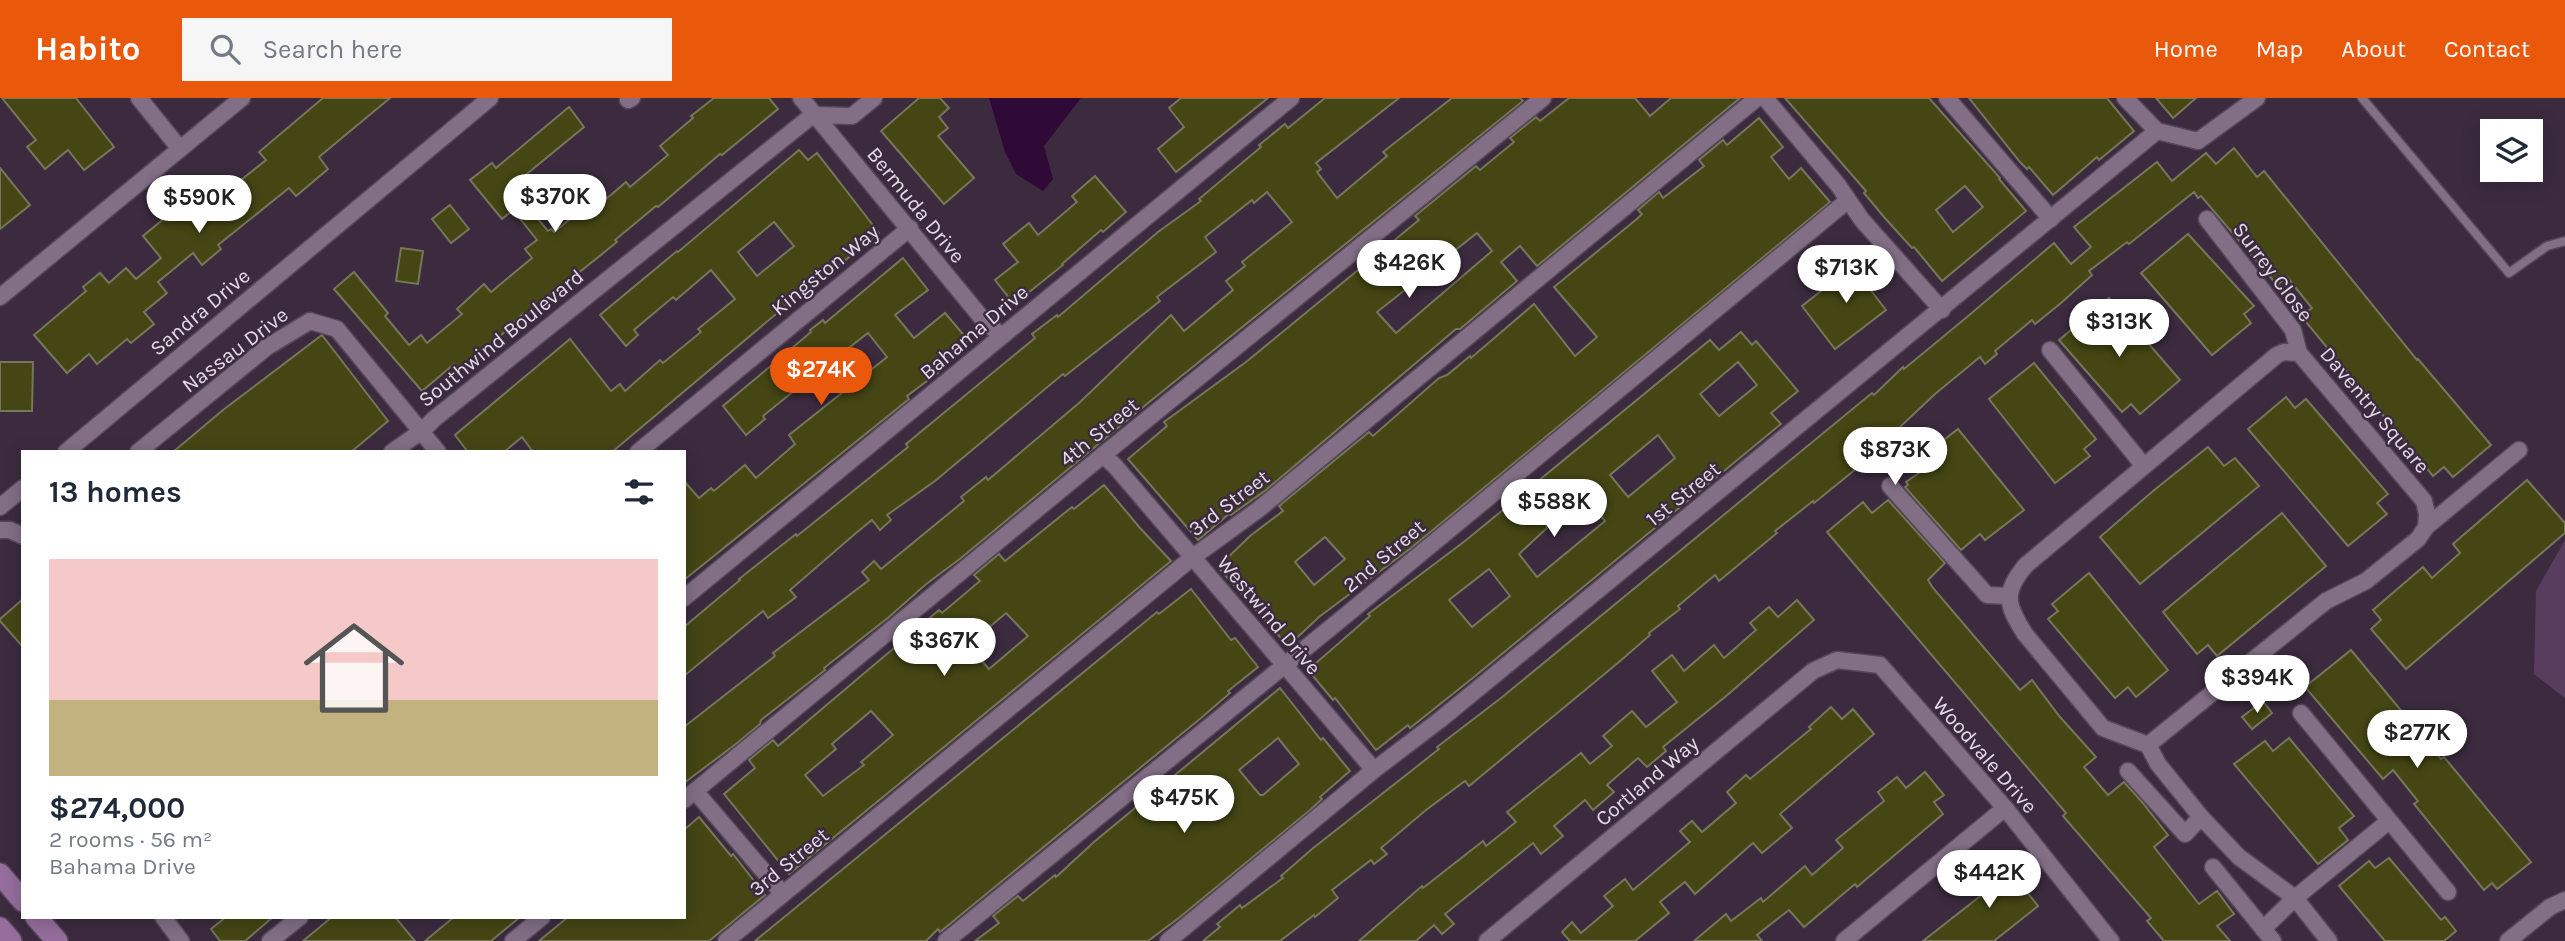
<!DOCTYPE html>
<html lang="en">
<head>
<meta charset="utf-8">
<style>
	:root { --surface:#fff; --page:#f6f6f7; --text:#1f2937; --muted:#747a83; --accent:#ea580c }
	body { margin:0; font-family:Karla,sans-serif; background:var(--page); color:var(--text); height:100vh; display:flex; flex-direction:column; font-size:26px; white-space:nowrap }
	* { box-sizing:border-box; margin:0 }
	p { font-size:23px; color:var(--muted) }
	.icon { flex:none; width:38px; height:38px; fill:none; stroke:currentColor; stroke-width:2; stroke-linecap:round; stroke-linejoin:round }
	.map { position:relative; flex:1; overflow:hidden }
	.side { position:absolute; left:21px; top:352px; width:665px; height:469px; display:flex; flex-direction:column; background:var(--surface); border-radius:0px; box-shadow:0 4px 18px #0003 }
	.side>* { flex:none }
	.fabs { position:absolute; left:2480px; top:21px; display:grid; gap:14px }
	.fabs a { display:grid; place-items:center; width:63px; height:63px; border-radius:0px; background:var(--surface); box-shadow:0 4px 18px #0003; font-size:35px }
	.price { position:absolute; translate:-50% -60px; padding:0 16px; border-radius:24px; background:#fff; color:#222; font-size:23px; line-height:46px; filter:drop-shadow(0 2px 4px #0008) }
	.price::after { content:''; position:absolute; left:50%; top:42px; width:21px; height:16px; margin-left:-10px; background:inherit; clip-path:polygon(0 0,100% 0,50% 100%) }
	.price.current { background:var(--accent); color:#fff }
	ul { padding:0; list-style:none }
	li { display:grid; align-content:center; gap:14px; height:371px; padding:0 28px }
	li span { display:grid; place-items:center; height:217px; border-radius:0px; color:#555 }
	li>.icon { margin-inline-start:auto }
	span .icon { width:126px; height:126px; fill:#fffc; stroke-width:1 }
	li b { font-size:30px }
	h2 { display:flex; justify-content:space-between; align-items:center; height:84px; padding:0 28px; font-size:30px }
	header { display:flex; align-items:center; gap:42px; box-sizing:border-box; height:98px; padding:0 35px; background:var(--accent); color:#fff }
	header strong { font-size:33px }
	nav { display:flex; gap:38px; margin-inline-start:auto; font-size:24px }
	.search { width:490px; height:63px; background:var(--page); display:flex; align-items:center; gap:18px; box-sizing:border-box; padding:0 24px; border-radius:0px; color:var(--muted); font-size:26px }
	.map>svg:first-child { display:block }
	.green { fill:#593d5f }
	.water { fill:#2f0a36 }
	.building { fill:#454614; stroke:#75765a; stroke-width:2; fill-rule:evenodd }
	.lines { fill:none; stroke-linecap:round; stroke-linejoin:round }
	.service-casing { stroke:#554758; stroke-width:11 }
	.minor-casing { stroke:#554758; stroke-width:19 }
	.secondary-casing { stroke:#554758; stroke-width:24 }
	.service { stroke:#826f86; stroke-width:8 }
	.minor { stroke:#826f86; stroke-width:16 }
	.secondary { stroke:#966e9e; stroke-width:21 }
	.labels { text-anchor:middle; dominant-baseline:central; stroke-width:5; stroke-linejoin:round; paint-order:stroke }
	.street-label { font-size:21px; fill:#e5dae7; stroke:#3c2b3f }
</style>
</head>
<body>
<header>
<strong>Habito</strong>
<div class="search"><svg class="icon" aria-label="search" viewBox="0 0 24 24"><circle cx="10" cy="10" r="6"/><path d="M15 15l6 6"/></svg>Search here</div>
<nav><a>Home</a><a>Map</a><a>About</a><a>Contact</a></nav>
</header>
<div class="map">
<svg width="2565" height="843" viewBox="0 0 2565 843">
	<rect width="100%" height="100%" fill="#3c2b3f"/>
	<path class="green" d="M2565,442V600L2534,576L2536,493Z"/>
	<path class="water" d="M989,0H1081L1044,48L1053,81L1043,93L1016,76L1005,54Z"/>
	<g class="building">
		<path d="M2,0H76L114,49L84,72L68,52L45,71L27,49L36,42Z"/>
		<path d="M323,0H390L319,59L328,71L296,98L289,90L218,147L221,151L202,167L193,155L158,184L167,195L144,214L154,226L131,245L127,241L97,266L89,256L67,275L34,237L86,193L83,189L100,175L109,185L126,170L136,181L161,160L143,138L183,105L195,119L266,62L259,54Z"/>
		<path d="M714,0H769L778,11L722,57L720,56L658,109L656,108L615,142L617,144L526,217L524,215L491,247L459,271L454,266L422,293L334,191L354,174L388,215L385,218L409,247L421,237L427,245L462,216L457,211L484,186L491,194L532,160L525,151L537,142L513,112L502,121L470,82L492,65L496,70L569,9L584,29L511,89L548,133L551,131L554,134L588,107L592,113L626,84L630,89L668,57L660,48L693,20L691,18Z"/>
		<path d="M919,0H940L949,10L939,19L948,30L938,38L974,80L944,106L881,33Z"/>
		<path d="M1181,0H1268L1176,74L1158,51L1184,29L1169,10Z"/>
		<path d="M1325,0H1399L1316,65L1321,71L1317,74L1337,100L1387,58L1383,54L1452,0H1520L1523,3L1148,305L961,460L925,487L889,519L824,570L825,572L761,622L760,626L736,646L684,685V629L775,558L773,555L869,482L862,474L874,463L881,471L964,403L961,399L986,379L988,382L1079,305L1171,217L1184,233L1233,192L1226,183L1245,168L1242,164L1292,124L1267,94L1254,105L1252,102L1205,139L1216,154L1157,199L1160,203L1065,278L1063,276L935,383L887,417L891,422L880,432L872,422L856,435L790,492L796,499L768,520L763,513L684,578V529L740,482L739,481L796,436L797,438L908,349L906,346L1035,240L1032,236L1057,217L1058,219L1158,134L1201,103L1199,101L1261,49L1259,47L1285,26L1288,30Z"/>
		<path d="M1569,0H1635L1650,18L1671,0H1740L1537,168L1520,148L1501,164L1517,183L1460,231H1456L1266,392L1231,417L1229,416L1198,442L1128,361L1167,328L1164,324L1246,264L1419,122L1415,118L1476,68L1480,72L1514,44L1510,40L1536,19L1540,23ZM1477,135L1492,153L1396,235L1377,214Z"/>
		<path d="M1785,0H1929L2000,80L1999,81L2026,113L1942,183L1914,149L1912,150L1884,119L1864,95L1866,93ZM1965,88L1983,109L1953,134L1936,112Z"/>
		<path d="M1969,0H2107L2134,33L2099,62L2097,59L2053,97L2029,69L2027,71L2020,64Z"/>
		<path d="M2156,0H2196L2173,20Z"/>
		<path d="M1759,20L1783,49L1771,59L1789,81L1801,70L1830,104L1411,450L1319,519L1288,548L1218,469L1250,438L1283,413L1279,408L1369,334L1373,338L1439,280L1447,277L1470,258L1471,260L1534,206L1575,258L1597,239L1554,189L1638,120L1642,116L1638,112L1659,94L1663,100L1704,68L1699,62L1723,42L1727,47ZM1325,439L1345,461L1314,487L1295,464Z"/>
		<path d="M2234,50L2257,79L2264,73L2417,262L2418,261L2491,347L2453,379L2444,369L2433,378L2301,218L2312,210L2287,179L2277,187L2201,98L2198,100L2194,94L2129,146L2127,144L2089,173L2092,177L2061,205L2035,226L2032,222L1995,253L1997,256L1985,266L1980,259L1935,296L1900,329L1902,331L1871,356L1872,358L1814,405L1813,403L1775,433L1777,435L1719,483L1715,477L1678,508L1680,511L1649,535L1650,537L1619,564L1469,688L1465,683L1426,712L1381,750L1387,756L1374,766L1371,762L1332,792L1338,800L1315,819L1314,817L1280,843H1203L1220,829L1217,826L1240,807L1242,810L1283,780L1281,778L1312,751L1439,651L1437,649L1501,600L1872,295L1874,297L1903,269L1904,271L1967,219L2054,145L2071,166L2091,149L2074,129L2157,64L2172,83L2206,55L2216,66Z"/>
		<path d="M799,52L808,62L817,55L879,135L822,181L820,179L612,354H533L522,339L504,354H468L455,337L570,241L611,293L620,286L625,293L660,262L663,265L701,234L698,231L735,201L711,172L676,202L673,199L634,232L638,237L626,248L600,217L677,153L678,154ZM774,124L794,148L757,178L738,154Z"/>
		<path d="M0,70L30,107L0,131Z"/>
		<path d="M1095,78L1126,114L1103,134L1101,132L1062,166L1063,167L1014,206L995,182L1018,164L1003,146L1029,125L1038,137L1077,104L1072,98Z"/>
		<path d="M450,107L469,131L451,145L432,121Z"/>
		<path d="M2188,136L2254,208L2244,216L2251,225L2212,257L2141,175Z"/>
		<path d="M401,150L423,153L418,186L396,183Z"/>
		<path d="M903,160L928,192L895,217L905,229L914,240L945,215L968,242L936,269L939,274L907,298L909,301L684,482V383L699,400L711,390L714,393L745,367L756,380L795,346L789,337L887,259L868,235L828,266L830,268L802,290L800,288L763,318L765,321L746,337L723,308L811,234L810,232L823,222L825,225Z"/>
		<path d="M1862,161L1879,182L1869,190L1886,212L1835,251L1802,208Z"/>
		<path d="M2109,200L2180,282L2140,316L2131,306L2122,314L2059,242Z"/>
		<path d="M1741,234L1752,247L1756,243L1798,293L1771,315L1781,326L1474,579L1410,630L1408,627L1376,652L1335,600L1333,602L1308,572L1370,518L1368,516L1465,443L1710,242L1719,252ZM1738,264L1757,287L1719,318L1700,296ZM1658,337L1675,360L1628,399L1610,377ZM1583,396L1605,423L1537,479L1519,456L1548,429L1546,427ZM1489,471L1510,498L1472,529L1449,502Z"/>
		<path d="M322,237L388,323L351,354H173L223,312Z"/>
		<path d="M0,264H33L32,313H0Z"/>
		<path d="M2034,265L2096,341L2084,351L2090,358L2055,385L1989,301Z"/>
		<path d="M2286,299L2295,310L2306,301L2388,396L2377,405L2387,416L2348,448L2248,331Z"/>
		<path d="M1958,331L2024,412L1985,442L1980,436L1961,452L1905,389L1908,387L1906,384L1926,370L1919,361Z"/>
		<path d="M2208,349L2224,368L2235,360L2259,388L2140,486L2100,439L2153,393Z"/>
		<path d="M2527,382L2565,425V435L2406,571L2371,531L2381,522L2373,512L2423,469L2432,480L2460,455L2453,446Z"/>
		<path d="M1104,387L1140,430L1171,463L789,776L724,696L755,670L749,662L773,642L778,648L939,512L942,515L980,483L974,477L999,456L1005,463L1072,409L1074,411ZM1006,515L1028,538L989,571L968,547ZM871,613L893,637L861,664L864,667L823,698L805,677L836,651L832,646Z"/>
		<path d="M1888,402L1945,465L1928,482L1933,490L2020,592L2032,582L2060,619L2096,659L2084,669L2108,697L2124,684L2142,704L2168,737L2154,749L2199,806L2217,793L2234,816L2217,828L2230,843H2164L2147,823L2151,820L2063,718L2066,715L1827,434L1863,404L1872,415Z"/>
		<path d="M2282,415L2326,468L2217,558L2208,547L2197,556L2163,514Z"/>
		<path d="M2089,475L2168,572L2136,599L2128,589L2115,600L2048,521L2058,513L2052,506Z"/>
		<path d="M1191,491L1231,542L1235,540L1258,569L1228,593L1230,595L1201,620L974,806L940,834L938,831L926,843H755L1157,514L1159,516Z"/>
		<path d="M23,501V549L0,523V521Z"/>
		<path d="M1797,502L1814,522L1725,599L1663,649L1666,653L1647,669L1638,660L1607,687L1614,694L1593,712L1585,702L1554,728L1563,738L1541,756L1533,745L1445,816L1454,826L1442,836L1434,827L1416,843H1359L1422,788L1423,790L1483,743L1486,748L1516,724L1507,714L1581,655L1590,666L1612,648L1603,638L1632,613L1646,629L1677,604L1652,573L1672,557L1684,573L1714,547L1724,560L1756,532L1750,525L1769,509L1778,519Z"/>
		<path d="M2351,552L2441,661L2444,659L2531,764L2497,791L2492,785L2484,792L2414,706L2418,703L2393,672L2383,681L2305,589Z"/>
		<path d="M2293,560L2307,578L2285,596L2271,578Z"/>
		<path d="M1280,590L1321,642L1323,640L1350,673L1320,699L1322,701L1310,712L1180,819L1148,843H975L999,825L993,818L1018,798L1023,803L1055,777L1056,779L1094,744ZM1278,640L1299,666L1263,697H1260L1239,672Z"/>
		<path d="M2263,603L2272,615L2252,631L2242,619Z"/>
		<path d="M1831,609L1842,621L1853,611L1874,636L1780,716L1792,730L1762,755L1753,745L1695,796L1685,784L1660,804L1669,815L1635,843H1570L1562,834L1572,824L1581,835L1613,808L1604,798L1625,781L1633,792L1690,744L1680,733L1692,723L1702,734L1736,705L1727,694L1746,677L1750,681L1811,631L1809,629Z"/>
		<path d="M2289,640L2354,718L2339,730L2348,742L2318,766L2234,666L2265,643L2273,653Z"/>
		<path d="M1925,674L1944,697L1934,704L1943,716L1857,789L1855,786L1804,829L1789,812L1757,837L1762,843H1694L1726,816L1731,823L1761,800L1763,804L1805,768L1812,777L1843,750L1836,742L1884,703L1878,694L1897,679L1906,690Z"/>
		<path d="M699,719L731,758L733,756L765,797L709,843H539L568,819H684V732Z"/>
		<path d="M2389,760L2441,822L2445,819L2456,833L2444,843H2385L2339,788L2369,763L2375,770Z"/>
		<path d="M2002,762L2038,808L1994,843H1923L1988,792L1979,780Z"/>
		<path d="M226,819H273L245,843H220L211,831Z"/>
		<path d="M332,819H395L415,843H303Z"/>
		<path d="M454,819H520L491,843H425Z"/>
	</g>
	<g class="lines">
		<defs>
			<path id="service" d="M2362,0L2509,175L2547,148L2565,143"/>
			<g id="minor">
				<path d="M139,0L180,51"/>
				<path d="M801,0L981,219L1001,238"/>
				<path d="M1765,0L1838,87L1862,122L1942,212"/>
				<path d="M1947,0L2051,121"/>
				<path d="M2125,0L2157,33"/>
				<path d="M628,2L632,0"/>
				<path d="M2157,33L2198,43L2257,0"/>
				<path d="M2207,121L2293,232L2299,255"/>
				<path d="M0,199L242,0"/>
				<path d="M2050,252L2143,367"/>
				<path d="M66,354L490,0"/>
				<path d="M138,354L267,249L310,223L337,231L438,354"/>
				<path d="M392,354L422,333L434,321L809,20L814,17L852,18L874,0"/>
				<path d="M638,354L910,130"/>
				<path d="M1103,357L1115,368L1374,672"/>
				<path d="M1890,388L1987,497L2008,498"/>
				<path d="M0,409L23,390"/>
				<path d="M2426,429L2519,352"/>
				<path d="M0,432H10L23,438"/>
				<path d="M684,500L1291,0"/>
				<path d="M2301,615L2448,794"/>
				<path d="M2148,647L2326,503L2366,483L2418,441L2426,429L2427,416L2424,403L2299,255L2284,254L2277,257L2026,467C2002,495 2007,508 2025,536L2103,630L2148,647L2158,666L2201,719L2239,759L2295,800L2329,843"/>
				<path d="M2128,673L2185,736L2201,719"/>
				<path d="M695,693L783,796"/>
				<path d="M684,702L1103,357L1543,0"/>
				<path d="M2213,769L2273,843"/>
				<path d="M163,819L181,843"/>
				<path d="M2263,831L2295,800L2389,723"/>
				<path d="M270,843L300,819"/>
				<path d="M513,843L542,819"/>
				<path d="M726,843L1193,459L1259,411L1757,0"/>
				<path d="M946,843L1345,518L1847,103"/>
				<path d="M1168,843L1374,672L1441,621L2157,33"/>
				<path d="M1487,843L1813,573L1837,562L1880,567L2005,710L2111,843"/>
				<path d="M1844,843L2005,710"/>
				<path d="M2508,843L2550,809L2565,802"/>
			</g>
			<g id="secondary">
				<path d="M0,776L23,803"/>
				<path d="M36,819L57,843"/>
				<path d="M0,830L11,843"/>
			</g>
		</defs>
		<use href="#service" class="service-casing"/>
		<use href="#minor" class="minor-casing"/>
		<use href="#secondary" class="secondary-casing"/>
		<use href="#service" class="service"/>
		<use href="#minor" class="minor"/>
		<use href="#secondary" class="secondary"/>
	</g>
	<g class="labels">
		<g class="street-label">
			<text transform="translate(916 107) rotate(51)">Bermuda Drive</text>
			<text transform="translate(825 172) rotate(-39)">Kingston Way</text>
			<text transform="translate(2273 174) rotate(53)">Surrey Close</text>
			<text transform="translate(200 214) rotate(-40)">Sandra Drive</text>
			<text transform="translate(974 234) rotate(-40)">Bahama Drive</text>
			<text transform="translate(501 240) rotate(-39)">Southwind Boulevard</text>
			<text transform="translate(235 252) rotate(-37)">Nassau Drive</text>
			<text transform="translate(2375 312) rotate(50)">Daventry Square</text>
			<text transform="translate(1099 334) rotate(-39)">4th Street</text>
			<text transform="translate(1683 396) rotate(-39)">1st Street</text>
			<text transform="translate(1229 405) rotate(-37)">3rd Street</text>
			<text transform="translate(1384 458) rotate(-40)">2nd Street</text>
			<text transform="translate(1269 517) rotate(50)">Westwind Drive</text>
			<text transform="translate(1985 657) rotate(49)">Woodvale Drive</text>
			<text transform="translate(1647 683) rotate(-40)">Cortland Way</text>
			<text transform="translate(789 764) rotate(-39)">3rd Street</text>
		</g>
	</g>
</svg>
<div class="fabs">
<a><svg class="icon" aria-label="layers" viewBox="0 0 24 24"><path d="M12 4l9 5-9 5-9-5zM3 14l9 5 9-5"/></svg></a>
</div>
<b class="price" style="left:555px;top:136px">$370K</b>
<b class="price" style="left:199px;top:137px">$590K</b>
<b class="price" style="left:1409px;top:202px">$426K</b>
<b class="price" style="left:1846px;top:207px">$713K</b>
<b class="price" style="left:2119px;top:261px">$313K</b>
<b class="price current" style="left:821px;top:309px">$274K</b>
<b class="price" style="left:1895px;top:389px">$873K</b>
<b class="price" style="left:1554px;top:441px">$588K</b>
<b class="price" style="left:944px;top:580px">$367K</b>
<b class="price" style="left:2257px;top:617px">$394K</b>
<b class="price" style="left:2417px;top:672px">$277K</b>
<b class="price" style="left:1184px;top:737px">$475K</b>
<b class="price" style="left:1989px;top:812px">$442K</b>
<section class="side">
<h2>13 homes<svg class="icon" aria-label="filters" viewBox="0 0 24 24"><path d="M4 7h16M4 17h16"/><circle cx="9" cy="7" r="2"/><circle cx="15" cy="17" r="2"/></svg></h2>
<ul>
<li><span style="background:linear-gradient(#f6c9c9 65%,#c2b280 0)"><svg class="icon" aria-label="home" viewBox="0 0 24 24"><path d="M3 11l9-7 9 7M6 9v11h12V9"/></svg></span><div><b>$274,000</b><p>2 rooms · 56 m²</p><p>Bahama Drive</p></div></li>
</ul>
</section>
</div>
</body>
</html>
